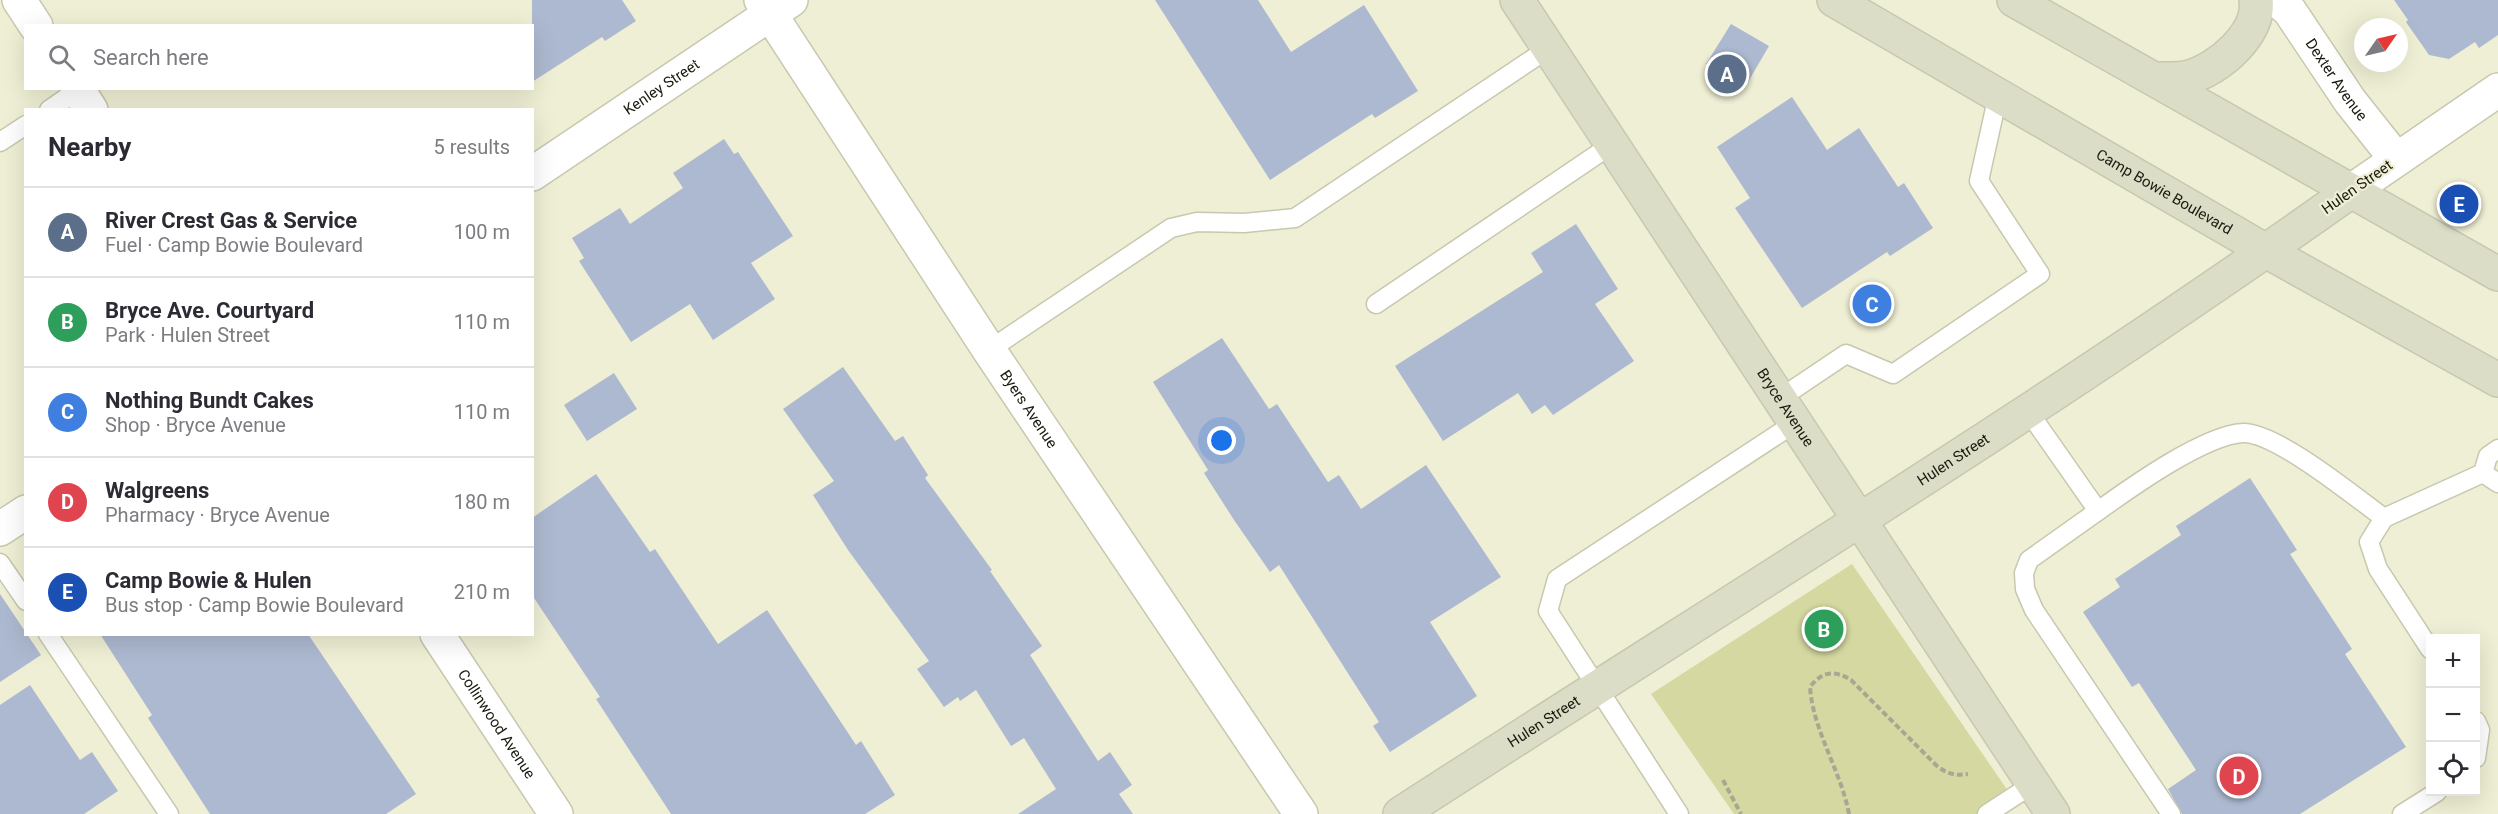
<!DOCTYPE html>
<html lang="en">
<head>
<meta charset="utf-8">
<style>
	body { margin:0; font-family:Roboto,sans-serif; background:#f2f2f3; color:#2b2b33 }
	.controls { position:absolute; right:18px; bottom:18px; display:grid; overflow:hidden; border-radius:0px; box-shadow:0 6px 24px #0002 }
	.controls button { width:54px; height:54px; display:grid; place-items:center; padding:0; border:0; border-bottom:2px solid #e1e1e2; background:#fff; color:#2b2b33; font:30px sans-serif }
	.compass { position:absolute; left:2354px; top:18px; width:54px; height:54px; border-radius:50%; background:#fff; box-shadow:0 6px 24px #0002; rotate:56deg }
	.you { position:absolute; left:1222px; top:441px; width:21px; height:21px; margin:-15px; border:4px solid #fff; border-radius:50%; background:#1a73e8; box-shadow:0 0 0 9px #1a73e833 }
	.badge { display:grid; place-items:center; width:39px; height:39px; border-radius:50%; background:#1a4fbc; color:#fff; font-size:20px; font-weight:700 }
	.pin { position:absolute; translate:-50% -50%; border:3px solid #fff; box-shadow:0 2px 6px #0006 }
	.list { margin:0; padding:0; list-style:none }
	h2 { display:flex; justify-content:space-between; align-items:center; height:78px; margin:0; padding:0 24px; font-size:26px }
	h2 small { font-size:20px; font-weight:400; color:#7c7c81 }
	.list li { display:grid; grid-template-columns:39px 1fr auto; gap:18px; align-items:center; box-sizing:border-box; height:90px; padding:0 24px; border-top:2px solid #e1e1e2 }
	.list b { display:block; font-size:22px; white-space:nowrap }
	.list p { margin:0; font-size:20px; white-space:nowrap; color:#7c7c81 }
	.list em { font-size:20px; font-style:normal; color:#7c7c81 }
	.icon { flex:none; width:33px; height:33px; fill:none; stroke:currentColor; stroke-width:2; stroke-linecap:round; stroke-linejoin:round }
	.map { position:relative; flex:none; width:2498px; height:814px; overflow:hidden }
	.search { position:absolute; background:#fff; box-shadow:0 6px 24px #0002; left:24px; top:24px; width:510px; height:66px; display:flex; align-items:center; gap:15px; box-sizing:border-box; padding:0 21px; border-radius:0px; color:#7c7c81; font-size:22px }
	.panel { position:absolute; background:#fff; box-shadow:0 6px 24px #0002; left:24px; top:108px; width:510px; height:528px; border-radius:0px }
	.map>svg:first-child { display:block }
	.green { fill:#d5d8a0 }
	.building { fill:#adb9d0 }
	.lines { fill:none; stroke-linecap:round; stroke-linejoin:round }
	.lane-casing { stroke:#c7c8ae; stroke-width:21 }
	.street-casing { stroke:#c7c8ae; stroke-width:36 }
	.secondary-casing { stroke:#c7c8ae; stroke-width:36 }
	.path { stroke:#a7a893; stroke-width:4; stroke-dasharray:6 3; stroke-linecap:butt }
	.lane { stroke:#fff; stroke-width:18 }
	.street { stroke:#fff; stroke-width:33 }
	.secondary { stroke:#dcddc7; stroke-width:33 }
	.labels { text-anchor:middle; stroke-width:4.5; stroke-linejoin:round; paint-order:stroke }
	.street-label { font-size:15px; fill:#1a1a10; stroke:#eeefd4 }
</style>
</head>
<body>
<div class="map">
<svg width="2498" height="814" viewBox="0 0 2498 814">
	<rect width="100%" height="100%" fill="#eeefd4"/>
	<polygon class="green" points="1852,564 2017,804 2003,814 1734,814 1651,694"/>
	<g class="building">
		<polygon points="532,0 622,0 636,21 605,41 602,37 532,82"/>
		<polygon points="1155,0 1258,0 1291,52 1364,5 1418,91 1375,118 1372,114 1270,180"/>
		<polygon points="2394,0 2498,0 2498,35 2479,48 2475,42 2449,59 2429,55 2406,22 2408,20"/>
		<polygon points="1731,24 1769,46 1745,87 1706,64"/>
		<polygon points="1792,97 1827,150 1859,128 1898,187 1904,183 1933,228 1890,256 1887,252 1802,308 1735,208 1750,198 1717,147"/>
		<polygon points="724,139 734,154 738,152 793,236 751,263 775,299 713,340 690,304 631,342 579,261 584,258 572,238 620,208 630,224 683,188 673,173"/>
		<polygon points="1576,224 1618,289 1595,304 1634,361 1553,415 1545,405 1532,414 1518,393 1443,441 1395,366 1543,272 1531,253"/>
		<polygon points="1222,338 1269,409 1277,404 1328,482 1339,475 1361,509 1426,465 1501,577 1430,622 1477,696 1390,752 1373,726 1379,722 1279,565 1270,572 1234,520 1204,473 1208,470 1153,382"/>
		<polygon points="843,367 895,441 903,436 928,475 925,478 992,570 990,571 1042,646 1030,655 1098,761 1110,752 1132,785 1119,794 1133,814 1018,814 1056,789 1024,738 1011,746 976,690 960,701 958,697 944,707 917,669 929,661 848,550 813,495 834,481 783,409"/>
		<polygon points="614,373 637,409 587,441 564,405"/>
		<polygon points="596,474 650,552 655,549 718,644 767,610 856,745 861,741 895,795 865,814 671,814 596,699 600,697 532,595 532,518"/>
		<polygon points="2250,478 2297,550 2290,554 2352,649 2345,654 2406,747 2300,814 2182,814 2168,789 2196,770 2139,683 2132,687 2083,612 2120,587 2115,579 2181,535 2176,526"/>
		<polygon points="0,594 41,655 0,682"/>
		<polygon points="100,634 308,634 416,794 386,814 210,814 148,718 152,715"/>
		<polygon points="30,685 80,760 92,752 118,791 84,814 0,814 0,705"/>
	</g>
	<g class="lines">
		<g class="lane-casing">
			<g id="lane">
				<polyline points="49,110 78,90"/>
				<polyline points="0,142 26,125"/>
				<polyline points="1376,304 1611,145"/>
				<polyline points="989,350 1171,228 1197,222 1244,223 1295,218 1549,48"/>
				<polyline points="1779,399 1846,354 1893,374 2040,274 1979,181 1998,95"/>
				<path d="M2028,411L2098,511C2130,488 2204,435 2243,433C2276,432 2355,497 2384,518"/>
				<polyline points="2498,449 2488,456 2483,473 2498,483"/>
				<polyline points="2098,511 2029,560 2024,573 2025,589 2034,610 2171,814"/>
				<polyline points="0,563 26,601"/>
				<polyline points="48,634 169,814"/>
				<polyline points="2430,649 2378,569 2369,542 2384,518 2483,473"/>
				<polyline points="2476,721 2480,730 2476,758"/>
				<polyline points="1679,814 1548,611 1557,579 1795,423"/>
				<polyline points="1987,814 2033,784"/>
				<polyline points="2402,814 2437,792"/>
			</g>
		</g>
		<g class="street-casing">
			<g id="street">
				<polyline points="19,0 36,26"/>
				<path id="s1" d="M761,0L989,350L1301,814"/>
				<path id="s2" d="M2277,0L2289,10L2350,101L2396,159"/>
				<polyline points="77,88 91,110"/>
				<path id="s3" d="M532,174L791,0"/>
				<polyline points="2351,191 2498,90"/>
				<polyline points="0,529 26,512"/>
				<path id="s4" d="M437,634L556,814"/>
			</g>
		</g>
		<g class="secondary-casing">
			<g id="secondary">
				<path id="s5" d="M1517,0L2053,814"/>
				<path id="s6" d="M1834,0L2266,251L2498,380"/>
				<polyline points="2014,0 2498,274"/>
				<path d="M2155,79C2166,79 2178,80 2189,77C2218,70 2261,33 2256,0"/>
				<path id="s7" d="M1400,814C1718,608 2042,411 2351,191"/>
			</g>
		</g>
		<g class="path">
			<polyline points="1723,780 1741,814"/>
			<path d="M1849,814C1841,771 1813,731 1810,687C1822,671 1835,670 1851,680L1937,766C1948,774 1954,776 1968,774"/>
		</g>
		<use href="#lane" class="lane"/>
		<use href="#street" class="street"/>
		<use href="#secondary" class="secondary"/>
	</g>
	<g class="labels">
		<g class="street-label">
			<text dy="5" stroke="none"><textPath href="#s2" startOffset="100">Dexter Avenue</textPath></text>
			<text dy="5" stroke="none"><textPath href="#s3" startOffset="156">Kenley Street</textPath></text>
			<text transform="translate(2357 187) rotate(-35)" y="5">Hulen Street</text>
			<text dy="5" stroke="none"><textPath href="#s6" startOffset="382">Camp Bowie Boulevard</textPath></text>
			<text dy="5" stroke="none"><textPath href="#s5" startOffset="488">Bryce Avenue</textPath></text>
			<text dy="5" stroke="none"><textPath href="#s1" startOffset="489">Byers Avenue</textPath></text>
			<text dy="5" stroke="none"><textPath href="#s7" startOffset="657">Hulen Street</textPath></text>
			<text dy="5" stroke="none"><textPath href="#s7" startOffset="171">Hulen Street</textPath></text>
			<text dy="5" stroke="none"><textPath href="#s4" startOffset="108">Collinwood Avenue</textPath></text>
		</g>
	</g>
</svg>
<div class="controls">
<button>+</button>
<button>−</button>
<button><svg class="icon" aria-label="locate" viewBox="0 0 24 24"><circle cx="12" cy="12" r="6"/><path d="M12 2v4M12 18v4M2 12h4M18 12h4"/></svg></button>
</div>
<svg class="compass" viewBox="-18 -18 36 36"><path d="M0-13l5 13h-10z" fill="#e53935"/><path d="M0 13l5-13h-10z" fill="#7c7c81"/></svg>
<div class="you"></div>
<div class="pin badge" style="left:1727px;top:74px;background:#5c6f8a">A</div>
<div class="pin badge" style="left:1824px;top:629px;background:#2e9e5b">B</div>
<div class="pin badge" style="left:1872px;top:304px;background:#3f7fe0">C</div>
<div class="pin badge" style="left:2239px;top:776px;background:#e0444e">D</div>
<div class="pin badge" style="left:2459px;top:204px;background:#1a4fb4">E</div>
<div class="search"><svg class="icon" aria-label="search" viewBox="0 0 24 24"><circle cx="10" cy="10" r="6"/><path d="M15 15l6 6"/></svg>Search here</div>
<section class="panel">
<h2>Nearby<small>5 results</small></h2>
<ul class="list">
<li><span class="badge" style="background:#5c6f8a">A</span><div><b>River Crest Gas &amp; Service</b><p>Fuel · Camp Bowie Boulevard</p></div><em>100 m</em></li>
<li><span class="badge" style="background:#2e9e5b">B</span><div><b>Bryce Ave. Courtyard</b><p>Park · Hulen Street</p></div><em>110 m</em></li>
<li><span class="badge" style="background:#3f7fe0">C</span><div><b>Nothing Bundt Cakes</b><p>Shop · Bryce Avenue</p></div><em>110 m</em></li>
<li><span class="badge" style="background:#e0444e">D</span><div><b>Walgreens</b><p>Pharmacy · Bryce Avenue</p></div><em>180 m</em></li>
<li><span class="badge" style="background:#1a4fb4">E</span><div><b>Camp Bowie &amp; Hulen</b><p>Bus stop · Camp Bowie Boulevard</p></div><em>210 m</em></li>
</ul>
</section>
</div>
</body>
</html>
